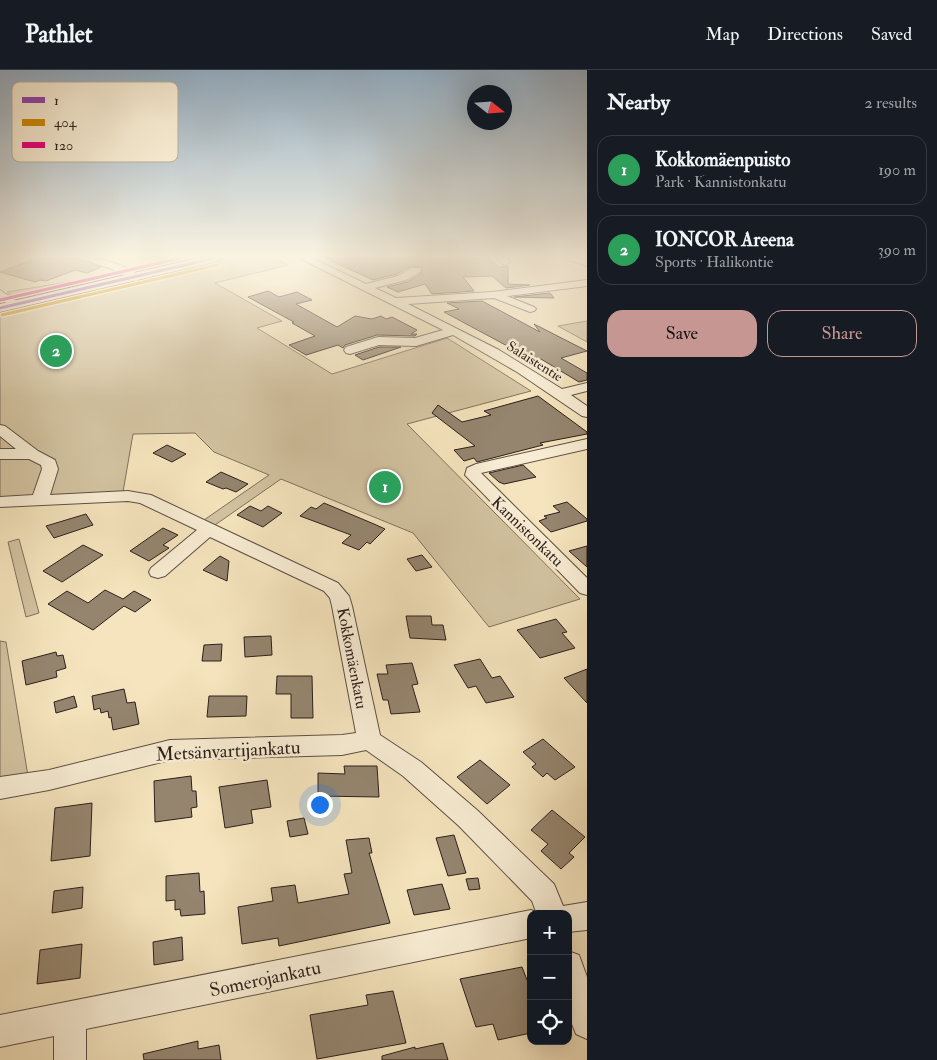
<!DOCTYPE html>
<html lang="en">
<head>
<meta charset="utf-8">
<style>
	body { margin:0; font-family:"IM FELL Double Pica",serif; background:#20242c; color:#f1f3f6 }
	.controls { position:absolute; right:15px; bottom:15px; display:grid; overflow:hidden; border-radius:10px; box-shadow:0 5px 20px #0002 }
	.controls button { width:45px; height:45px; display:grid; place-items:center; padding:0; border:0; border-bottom:1px solid #363941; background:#171b24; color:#f1f3f6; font:25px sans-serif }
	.compass { position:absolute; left:467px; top:15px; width:45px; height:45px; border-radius:50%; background:#171b24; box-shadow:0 5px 20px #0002; rotate:107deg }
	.you { position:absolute; left:319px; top:734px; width:18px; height:18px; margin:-12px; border:4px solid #fff; border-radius:50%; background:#1a73e8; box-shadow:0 0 0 8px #1a73e833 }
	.badge { display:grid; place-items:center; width:32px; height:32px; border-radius:50%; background:#c59692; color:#fff; font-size:16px; font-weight:700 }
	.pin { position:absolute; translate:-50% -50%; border:2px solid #fff; box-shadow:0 1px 5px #0006 }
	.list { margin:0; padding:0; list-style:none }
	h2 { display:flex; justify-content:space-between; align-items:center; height:65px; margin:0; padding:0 20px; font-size:21px }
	h2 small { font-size:16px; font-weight:400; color:#9ea1a6 }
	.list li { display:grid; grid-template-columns:32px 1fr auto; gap:15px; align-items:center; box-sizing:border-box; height:70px; margin:0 10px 10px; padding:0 10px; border:1px solid #363941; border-radius:15px }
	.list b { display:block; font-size:19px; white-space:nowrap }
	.list p { margin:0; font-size:16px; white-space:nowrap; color:#9ea1a6 }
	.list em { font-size:16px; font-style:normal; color:#9ea1a6 }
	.actions { display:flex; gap:10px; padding:15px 20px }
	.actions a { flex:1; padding:11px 0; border:1px solid #c59692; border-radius:15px; text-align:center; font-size:18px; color:#c59692 }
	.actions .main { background:#c59692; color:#111 }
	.icon { flex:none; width:28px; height:28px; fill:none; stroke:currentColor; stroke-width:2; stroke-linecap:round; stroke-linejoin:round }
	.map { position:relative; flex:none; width:587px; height:990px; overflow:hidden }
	header { display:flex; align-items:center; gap:30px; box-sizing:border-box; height:70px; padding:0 25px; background:#171b24; border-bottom:1px solid #363941 }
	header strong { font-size:24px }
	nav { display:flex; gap:28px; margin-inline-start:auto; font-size:18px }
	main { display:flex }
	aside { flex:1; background:#171b24 }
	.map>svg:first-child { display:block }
	.green { fill:#d3c3a1; stroke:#80715e }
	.building { fill:#95856f; stroke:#2c1f1b }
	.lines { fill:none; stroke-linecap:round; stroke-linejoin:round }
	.minor-casing { stroke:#5e5044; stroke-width:2 }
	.major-casing { stroke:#2c1f1b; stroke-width:2 }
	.minor { fill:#f8edd4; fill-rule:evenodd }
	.major { fill:#f5e4bd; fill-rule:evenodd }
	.bus-1-casing { stroke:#f8edd4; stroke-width:5.5 }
	.bus-2-casing { stroke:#f8edd4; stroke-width:5.5 }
	.bus-3-casing { stroke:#f8edd4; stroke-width:5.5 }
	.bus-1 { stroke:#8e44ad; stroke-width:3 }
	.bus-2 { stroke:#ce8b05; stroke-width:3 }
	.bus-3 { stroke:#e5007d; stroke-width:3 }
	.labels { text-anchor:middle; stroke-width:5; stroke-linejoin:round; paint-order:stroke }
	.far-street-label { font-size:14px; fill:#2c1f1b; stroke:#f8edd4 }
	.street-label { font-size:16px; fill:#2c1f1b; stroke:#f8edd4 }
	.near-street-label { font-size:19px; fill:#2c1f1b; stroke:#f8edd4 }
	.key { fill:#f8edd4; stroke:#bbaf9c; stroke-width:1 }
	.key-label { font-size:14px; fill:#2c1f1b }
</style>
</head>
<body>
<header>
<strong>Pathlet</strong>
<nav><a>Map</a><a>Directions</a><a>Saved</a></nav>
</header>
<main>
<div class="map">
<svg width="587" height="990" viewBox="0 0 587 990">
	<rect width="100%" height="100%" fill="#f5e4bd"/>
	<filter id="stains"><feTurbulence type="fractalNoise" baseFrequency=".004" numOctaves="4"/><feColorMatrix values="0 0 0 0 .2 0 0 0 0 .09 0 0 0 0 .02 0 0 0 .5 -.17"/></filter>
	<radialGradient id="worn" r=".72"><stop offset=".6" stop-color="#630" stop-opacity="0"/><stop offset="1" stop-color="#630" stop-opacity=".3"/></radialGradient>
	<g class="green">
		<polygon points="230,188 274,188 288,195 215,213 282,251 257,258 332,304 447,268 531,321 407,354 580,529 489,557 413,463 281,409 215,455 204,450 269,405 214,382 195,363 133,364 123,422 0,427 0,240"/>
		<polygon points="122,203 124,206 16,229 7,222"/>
		<polygon points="587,251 587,272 558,256"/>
		<polygon points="19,469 39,543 26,547 8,472"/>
		<polygon points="0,571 6,572 28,706 0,710"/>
	</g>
	<g class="building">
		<polygon points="37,188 77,188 101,197 87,203 75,200 46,211 40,210 35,212 0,202"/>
		<polygon points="325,188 488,188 499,197 508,196 508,214 530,215 506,218 492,206 463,207 474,221 432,224 425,214 398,222 387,217 407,212 421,204 422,197 411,196 397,204 373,210"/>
		<polygon points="268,221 279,227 297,222 312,230 296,234 337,257 355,246 372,249 381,246 386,249 392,247 417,260 411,264 417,264 415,266 377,265 345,275 343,278 338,275 306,285 289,275 315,266 292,253 294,252 292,251 248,227"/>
		<polygon points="550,223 554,228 514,227"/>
		<polygon points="482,231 540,262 534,254 587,281 561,288 587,303 587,310 579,312 541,289 537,290 514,277 511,278 444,242 459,239 447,233"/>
		<polygon points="379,277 401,277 363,290 355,285"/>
		<polygon points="538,326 587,362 587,364 540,373 543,375 477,392 474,388 464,391 454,380 475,376 432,343 438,335 462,352 491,345 484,341"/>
		<polygon points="167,375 186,384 172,392 153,383"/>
		<polygon points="523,395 536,407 504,414 499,412 489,403"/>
		<polygon points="221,402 248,414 236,422 226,418 223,419 206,412"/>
		<polygon points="567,432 587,449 587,451 551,462 539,451 547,448 544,446 560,442 553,436"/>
		<polygon points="324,433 374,454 385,459 370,474 367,472 359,480 342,473 351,465 300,446 311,437 316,439"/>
		<polygon points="250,436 261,441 268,436 282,443 263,457 237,445"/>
		<polygon points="86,444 93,455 54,468 46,456"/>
		<polygon points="163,458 178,465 163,475 169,478 149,491 130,481"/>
		<polygon points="83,475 103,485 62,512 43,501"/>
		<polygon points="587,476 587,497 569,481"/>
		<polygon points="422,485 432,497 416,501 407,489"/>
		<polygon points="220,486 229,491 227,511 203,500"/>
		<polygon points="105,520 123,529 134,521 151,530 135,542 124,536 93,560 48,534 67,521 88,533"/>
		<polygon points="406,546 431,546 432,555 443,555 446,570 410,568"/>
		<polygon points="556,549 567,562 562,563 575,578 540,588 517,560"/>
		<polygon points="271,566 272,585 245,587 244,567"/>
		<polygon points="222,574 221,591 202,591 204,575"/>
		<polygon points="56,582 57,586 63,585 66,598 56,601 57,607 26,615 22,591"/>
		<polygon points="480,589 492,608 500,606 514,627 486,633 476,616 468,618 454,595"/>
		<polygon points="412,593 418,614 412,615 420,642 391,644 388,630 383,630 377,604 388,604 386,595"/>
		<polygon points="587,599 587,633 564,608"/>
		<polygon points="277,606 312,606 313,648 291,648 291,624 276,624"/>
		<polygon points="124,619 127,633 135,632 139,654 113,660 111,647 109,648 108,641 101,643 100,638 94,640 92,626"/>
		<polygon points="74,626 77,637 56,643 54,632"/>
		<polygon points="209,626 247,626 246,646 207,647"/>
		<polygon points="543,669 575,697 555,710 547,703 543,707 532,697 536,694 523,682"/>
		<polygon points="480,690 510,715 487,734 457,707"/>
		<polygon points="344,696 377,696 379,727 318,726 318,703 345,704"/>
		<polygon points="191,706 192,721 196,721 197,737 191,738 192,747 155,752 154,711"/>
		<polygon points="267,710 271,737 251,740 253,753 225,758 219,717"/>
		<polygon points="92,733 90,786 51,791 55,738"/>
		<polygon points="552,740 585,767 569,783 574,787 561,799 541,781 548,774 531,760"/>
		<polygon points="304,748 308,764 290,767 287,751"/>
		<polygon points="454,765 466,803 448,806 436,768"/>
		<polygon points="369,768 372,783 369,783 390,853 279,876 278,868 242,874 238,837 273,831 271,818 295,815 298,833 349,824 344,804 352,803 346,770"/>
		<polygon points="199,803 200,822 204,821 205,844 181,846 180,839 175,840 175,830 166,831 166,806"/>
		<polygon points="478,808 480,819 469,820 466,809"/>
		<polygon points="442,814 450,839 414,845 407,820"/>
		<polygon points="83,817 82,838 52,843 54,821"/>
		<polygon points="182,867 183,890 154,895 153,872"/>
		<polygon points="82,874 80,908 37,914 40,880"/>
		<polygon points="522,897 531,920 531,963 498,970 493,954 476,957 460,909"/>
		<polygon points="393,921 406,973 317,989 310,945 368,935 366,925"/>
		<polygon points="198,971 198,979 219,975 221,990 144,990 143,984"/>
		<polygon points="443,973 448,990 382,990 382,986 415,977 415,979"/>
	</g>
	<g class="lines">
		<g class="minor-casing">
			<g id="minor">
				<path d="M79,188C100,188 126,193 141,208L136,211L112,199Z"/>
				<polygon points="299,188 312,188 366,214 398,206 412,198 420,198 421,200 420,202 406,210 375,218 396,228 492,222 587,210 587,216 507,226 534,237 536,239 534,241 530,242 494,228 408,234 499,280 562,319 587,313 587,321 571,325 587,336 587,347 582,346 517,302 453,265 416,276 379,275 350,284 346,283 344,280 346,277 378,267 415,268 443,260"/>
				<polygon points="495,188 506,188 510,192 505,195"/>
				<polygon points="569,188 587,189 587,196 570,190"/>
				<polygon points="0,220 19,233 21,235 19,237 11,237 0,228"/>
				<polygon points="0,355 5,356 38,381 55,390 58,399 50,425 128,421 151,425 338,513 349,526 352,536 380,665 421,692 477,740 554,814 563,836 587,832 587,860 568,862 568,844 531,844 531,868 86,959 86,990 54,990 54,966 0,977 0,945 531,840 536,842 532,831 459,756 403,706 366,680 342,685 170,690 49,720 0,729 0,707 49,700 170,670 342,665 356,663 332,536 330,528 324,521 210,467 165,506 158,508 151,506 149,502 151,498 197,460 140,433 128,431 0,437 0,427 33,425 42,399 41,395 29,389 0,389 0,379 16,379 0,366"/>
				<polygon points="587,369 587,379 481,403 587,508 587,525 580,523 465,405 467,398 476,394"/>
				<polygon points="568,881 579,885 587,907 587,969 576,964 568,944"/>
			</g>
		</g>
		<g class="major-casing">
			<polygon id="major" points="198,188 221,188 215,192 0,242 0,234"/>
		</g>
		<use href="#minor" class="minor"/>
		<use href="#major" class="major"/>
		<g class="bus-1-casing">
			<polyline id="bus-1" points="0,238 215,188"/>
		</g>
		<g class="bus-2-casing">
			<polyline id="bus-2" points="2,245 217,195"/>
		</g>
		<g class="bus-3-casing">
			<polyline id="bus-3" points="0,230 181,188"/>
		</g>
		<use href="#bus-1" class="bus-1"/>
		<use href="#bus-2" class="bus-2"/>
		<use href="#bus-3" class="bus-3"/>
	</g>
	<linearGradient id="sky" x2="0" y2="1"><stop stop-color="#92acc1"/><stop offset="0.57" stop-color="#faf3e1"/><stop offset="1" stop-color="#faf3e1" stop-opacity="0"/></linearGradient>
	<rect width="587" height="327" fill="url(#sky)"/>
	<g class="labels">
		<g class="far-street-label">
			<text transform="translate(535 291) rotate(32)" y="5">Salaistentie</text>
		</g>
		<g class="street-label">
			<text transform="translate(528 461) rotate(44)" y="6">Kannistonkatu</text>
			<text transform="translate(353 588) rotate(79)" y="6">Kokkomäenkatu</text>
		</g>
		<g class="near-street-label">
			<text transform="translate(228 680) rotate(-3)" y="7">Metsänvartijankatu</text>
			<text transform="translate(265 908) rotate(-12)" y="7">Somerojankatu</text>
		</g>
	</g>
	<rect x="12" y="12" width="166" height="80" rx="8" class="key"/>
	<rect x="22" y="27" width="23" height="6" fill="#8e44ad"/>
	<rect x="22" y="49" width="23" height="7" fill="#ce8b05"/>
	<rect x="22" y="72" width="23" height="6" fill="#e5007d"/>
	<g class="key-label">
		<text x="54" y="35">1</text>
		<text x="54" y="57">404</text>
		<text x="54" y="80">120</text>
	</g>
	<rect width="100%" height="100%" filter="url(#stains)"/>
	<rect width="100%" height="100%" fill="url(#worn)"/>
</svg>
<div class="controls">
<button>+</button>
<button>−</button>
<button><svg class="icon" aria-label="locate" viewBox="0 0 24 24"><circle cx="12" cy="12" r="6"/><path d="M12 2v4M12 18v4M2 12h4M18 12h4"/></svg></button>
</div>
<svg class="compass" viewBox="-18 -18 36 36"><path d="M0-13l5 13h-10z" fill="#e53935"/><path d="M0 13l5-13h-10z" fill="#9ea1a6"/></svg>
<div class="you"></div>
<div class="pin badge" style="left:385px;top:417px;background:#2e9e5b">1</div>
<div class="pin badge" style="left:56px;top:281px;background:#2e9e5b">2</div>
</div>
<aside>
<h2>Nearby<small>2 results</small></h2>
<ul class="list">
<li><span class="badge" style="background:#2e9e5b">1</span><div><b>Kokkomäenpuisto</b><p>Park · Kannistonkatu</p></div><em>190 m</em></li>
<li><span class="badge" style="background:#2e9e5b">2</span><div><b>IONCOR Areena</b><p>Sports · Halikontie</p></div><em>390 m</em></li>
</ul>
<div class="actions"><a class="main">Save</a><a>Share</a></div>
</aside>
</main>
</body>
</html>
